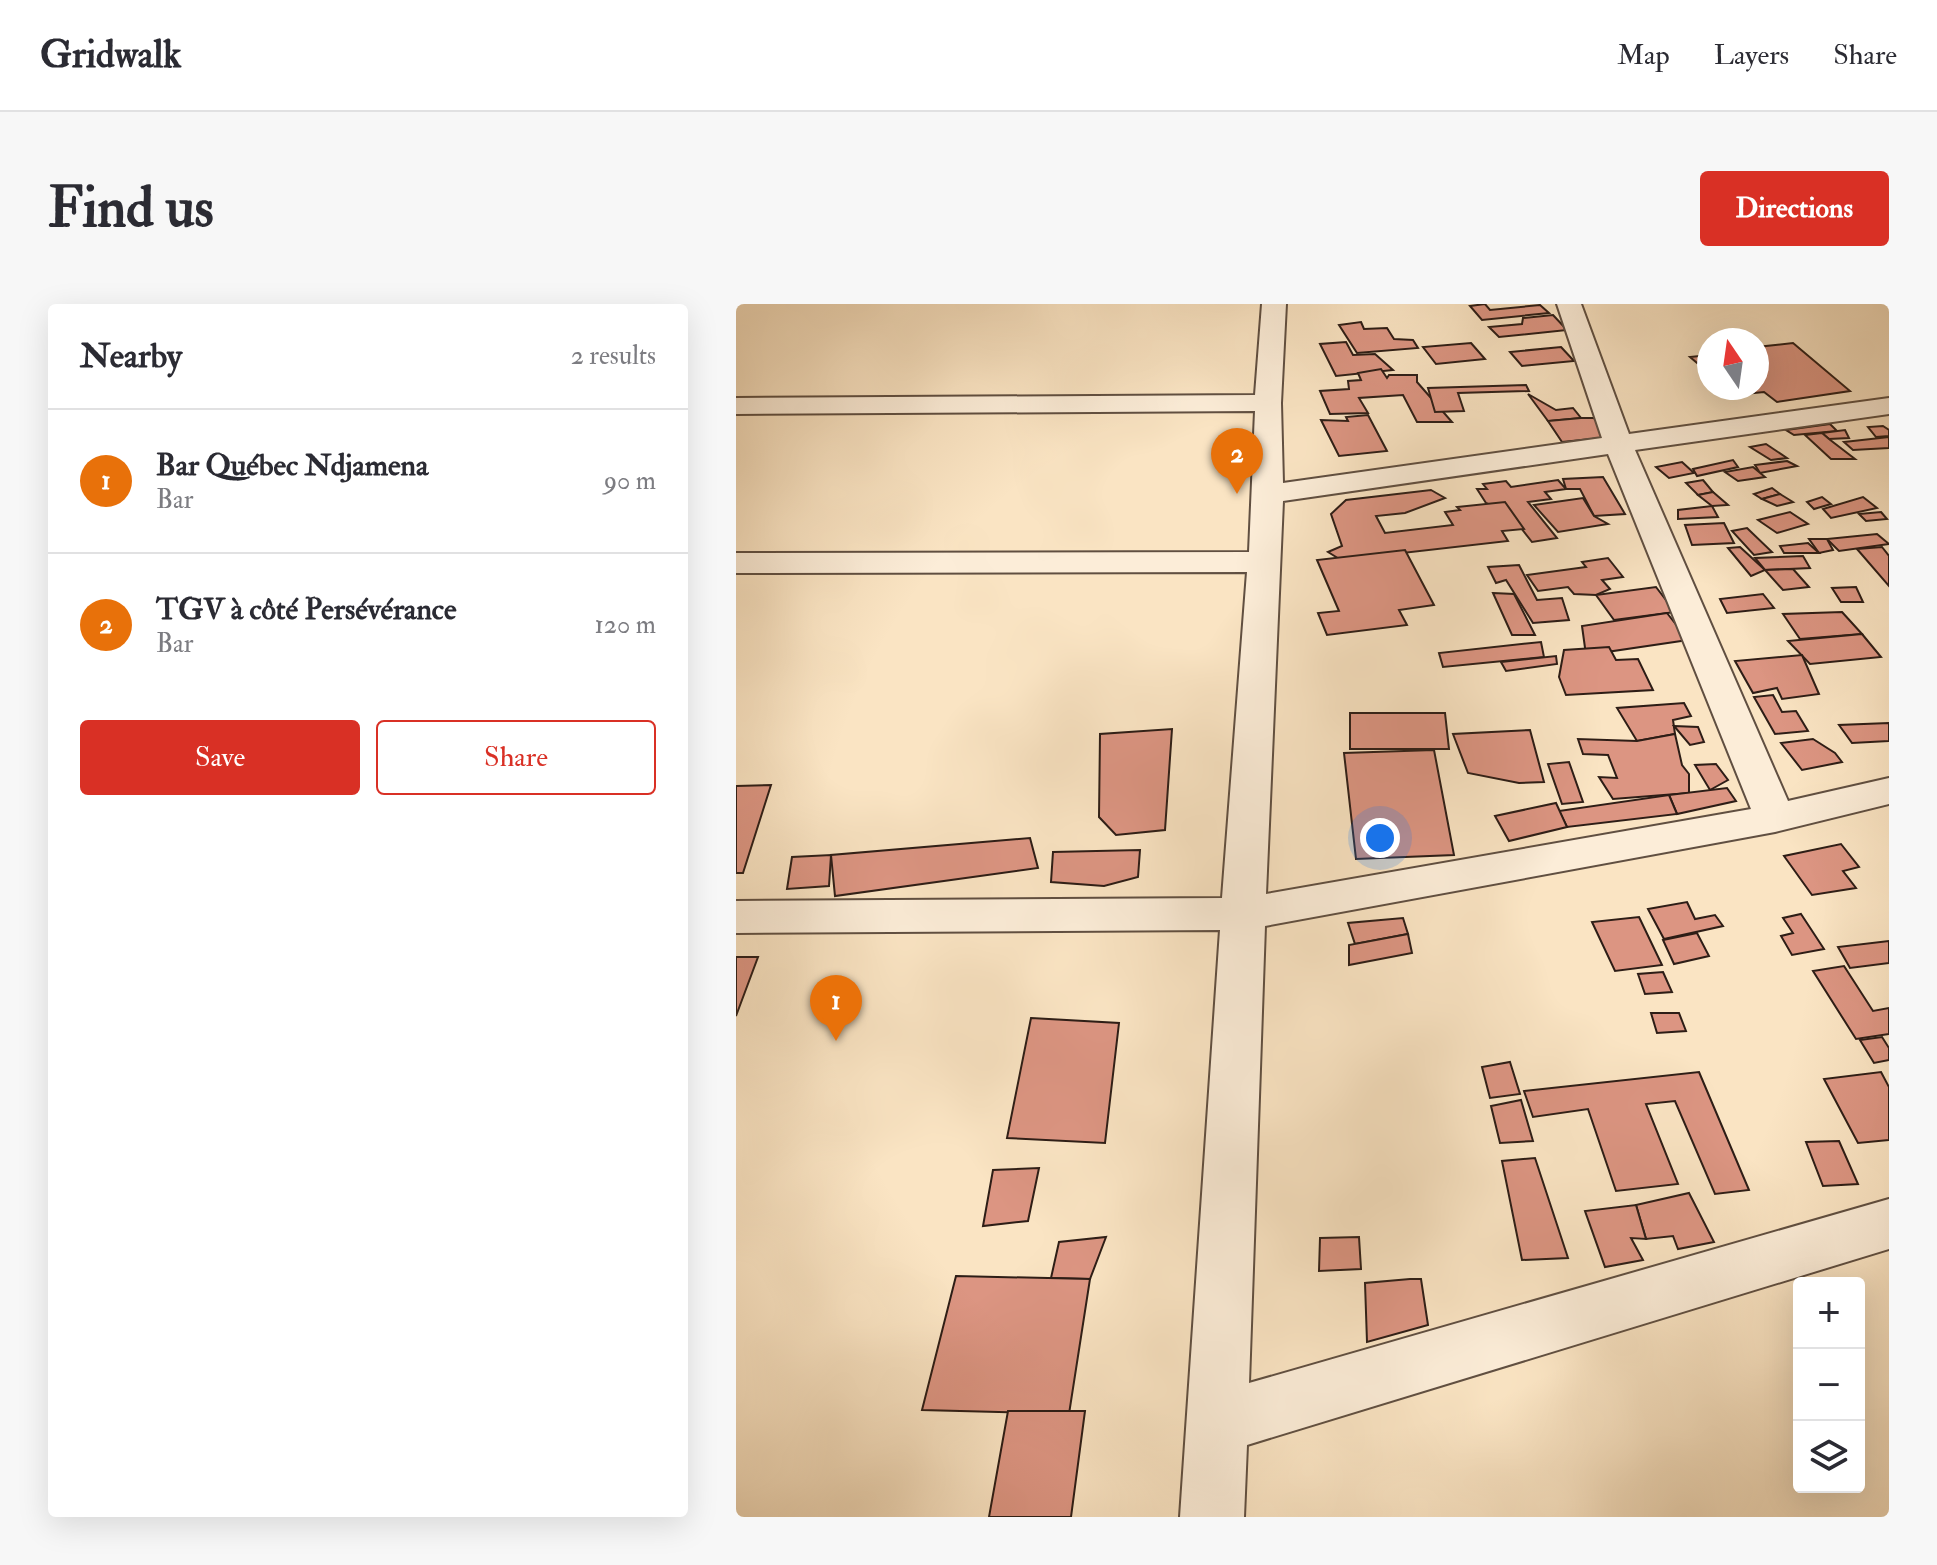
<!DOCTYPE html>
<html lang="en">
<head>
<meta charset="utf-8">
<style>
	body { margin:0; font-family:"IM FELL Double Pica",serif; background:#f7f7f7; color:#2b2b33 }
	.controls { position:absolute; right:24px; bottom:24px; display:grid; overflow:hidden; border-radius:8px; box-shadow:0 8px 32px #0002 }
	.controls button { width:72px; height:72px; display:grid; place-items:center; padding:0; border:0; border-bottom:2px solid #e1e1e2; background:#fff; color:#2b2b33; font:40px sans-serif }
	.compass { position:absolute; left:961px; top:24px; width:72px; height:72px; border-radius:50%; background:#fff; box-shadow:0 8px 32px #0002; rotate:347deg }
	.you { position:absolute; left:644px; top:534px; width:28px; height:28px; margin:-20px; border:6px solid #fff; border-radius:50%; background:#1a73e8; box-shadow:0 0 0 12px #1a73e833 }
	.badge { display:grid; place-items:center; width:52px; height:52px; border-radius:50%; background:#d93025; color:#fff; font-size:26px; font-weight:700 }
	.pin { position:absolute; translate:-50% -66px; filter:drop-shadow(0 2px 4px #0008) }
	.pin::after { content:''; position:absolute; top:42px; width:28px; height:24px; background:inherit; clip-path:polygon(0 0,100% 0,50% 100%) }
	.list { margin:0; padding:0; list-style:none }
	h2 { display:flex; justify-content:space-between; align-items:center; height:104px; margin:0; padding:0 32px; font-size:34px }
	h2 small { font-size:26px; font-weight:400; color:#7c7c81 }
	.list li { display:grid; grid-template-columns:52px 1fr auto; gap:24px; align-items:center; box-sizing:border-box; height:144px; padding:0 32px; border-top:2px solid #e1e1e2 }
	.list b { display:block; font-size:30px; white-space:nowrap }
	.list p { margin:0; font-size:26px; white-space:nowrap; color:#7c7c81 }
	.list em { font-size:26px; font-style:normal; color:#7c7c81 }
	.actions { display:flex; gap:16px; padding:24px 32px }
	.actions a { flex:1; padding:18px 0; border:2px solid #d93025; border-radius:8px; text-align:center; font-size:28px; color:#d93025 }
	.actions .main { background:#d93025; color:#fff }
	.icon { flex:none; width:44px; height:44px; fill:none; stroke:currentColor; stroke-width:2; stroke-linecap:round; stroke-linejoin:round }
	.map { position:relative; flex:none; width:1153px; height:1213px; overflow:hidden; border-radius:8px }
	header { display:flex; align-items:center; gap:48px; box-sizing:border-box; height:112px; padding:0 40px; background:#fff; border-bottom:2px solid #e1e1e2 }
	header strong { font-size:38px }
	nav { display:flex; gap:44px; margin-inline-start:auto; font-size:28px }
	.intro { display:flex; align-items:center; justify-content:space-between; box-sizing:border-box; height:192px; padding:0 48px }
	h1 { margin:0; font-size:56px }
	.button { padding:20px 36px; border-radius:8px; background:#d93025; color:#fff; font-size:28px; font-weight:700 }
	main { display:flex; gap:48px; padding:0 48px }
	aside { flex:1; background:#fff; border-radius:8px; box-shadow:0 8px 32px #0002 }
	.map>svg:first-child { display:block }
	.building { fill:#dc9582; stroke:#2d1d16; stroke-width:2 }
	.lines { fill:none; stroke-linecap:round; stroke-linejoin:round }
	.minor-casing { stroke:#604f41; stroke-width:4 }
	.minor { fill:#fcedd8; fill-rule:evenodd }
</style>
</head>
<body>
<header>
<strong>Gridwalk</strong>
<nav><a>Map</a><a>Layers</a><a>Share</a></nav>
</header>
<div class="intro"><h1>Find us</h1><a class="button">Directions</a></div>
<main>
<aside>
<h2>Nearby<small>2 results</small></h2>
<ul class="list">
<li><span class="badge" style="background:#e8710a">1</span><div><b>Bar Québec Ndjamena</b><p>Bar</p></div><em>90 m</em></li>
<li><span class="badge" style="background:#e8710a">2</span><div><b>TGV à côté Persévérance</b><p>Bar</p></div><em>120 m</em></li>
</ul>
<div class="actions"><a class="main">Save</a><a>Share</a></div>
</aside>
<div class="map">
<svg width="1153" height="1213" viewBox="0 0 1153 1213">
	<rect width="100%" height="100%" fill="#fae4c3"/>
	<filter id="stains"><feTurbulence type="fractalNoise" baseFrequency=".0025" numOctaves="4"/><feColorMatrix values="0 0 0 0 .2 0 0 0 0 .09 0 0 0 0 .02 0 0 0 .5 -.17"/></filter>
	<radialGradient id="worn" r=".72"><stop offset=".6" stop-color="#630" stop-opacity="0"/><stop offset="1" stop-color="#630" stop-opacity=".3"/></radialGradient>
	<g class="building">
		<polygon points="749,0 754,6 804,1 813,9 746,16 734,2"/>
		<polygon points="817,11 831,26 763,33 753,23 786,20 787,14"/>
		<polygon points="625,18 628,25 651,24 658,35 677,36 682,44 621,49 603,21"/>
		<polygon points="610,38 617,51 639,50 657,66 600,72 584,40"/>
		<polygon points="735,39 749,55 700,60 687,43"/>
		<polygon points="1057,39 1114,87 1041,98 1028,88 999,91 991,84 1021,84 1021,43"/>
		<polygon points="825,43 838,57 786,62 774,48"/>
		<polygon points="973,51 973,69 954,53"/>
		<polygon points="645,65 651,74 653,71 681,71 681,78 716,118 681,118 667,91 623,94 632,109 594,110 584,87 613,85 612,77 625,76 622,69"/>
		<polygon points="790,81 793,87 722,89 728,107 699,108 692,84"/>
		<polygon points="792,90 820,106 837,104 845,114 812,117"/>
		<polygon points="632,111 651,147 603,152 585,116 612,117 610,113"/>
		<polygon points="845,114 858,114 875,133 826,138 812,117"/>
		<polygon points="1094,120 1101,127 1058,131 1050,126"/>
		<polygon points="1147,122 1153,126 1153,132 1140,133 1132,123"/>
		<polygon points="1109,126 1113,134 1093,135 1086,129"/>
		<polygon points="1086,129 1093,135 1119,155 1095,155 1069,131"/>
		<polygon points="1153,133 1153,144 1117,146 1108,138"/>
		<polygon points="1030,140 1051,154 1035,156 1014,143"/>
		<polygon points="997,156 1002,163 961,172 957,165"/>
		<polygon points="1051,157 1061,162 1024,169 1019,161"/>
		<polygon points="946,158 958,169 933,174 920,163"/>
		<polygon points="1017,163 1029,173 1002,177 989,168"/>
		<polygon points="867,173 889,210 858,212 844,185 830,185 827,175"/>
		<polygon points="822,176 830,185 809,188 815,195 792,198 821,234 796,238 774,210 750,199 741,185 751,185 747,180 770,177 775,183"/>
		<polygon points="967,176 977,188 962,191 950,179"/>
		<polygon points="1036,184 1044,190 1026,195 1018,190"/>
		<polygon points="695,186 709,194 669,209 640,212 649,229 717,221 709,208 724,206 721,203 769,198 788,225 766,227 772,237 605,256 592,248 606,242 595,210 610,196"/>
		<polygon points="977,188 992,201 976,202 962,191"/>
		<polygon points="1044,190 1057,198 1041,202 1026,195"/>
		<polygon points="1086,193 1095,200 1078,205 1071,198"/>
		<polygon points="1127,193 1141,204 1095,214 1087,205"/>
		<polygon points="847,194 858,212 872,220 822,228 798,201"/>
		<polygon points="976,202 982,213 942,215 942,206"/>
		<polygon points="1054,208 1072,220 1041,229 1022,216"/>
		<polygon points="1145,208 1151,215 1130,217 1123,210"/>
		<polygon points="988,219 998,239 956,241 949,221"/>
		<polygon points="1011,224 1036,248 1018,251 996,227"/>
		<polygon points="1141,230 1153,240 1103,247 1091,235"/>
		<polygon points="1073,235 1091,235 1097,246 1083,249"/>
		<polygon points="1072,239 1083,249 1048,249 1044,242"/>
		<polygon points="1004,243 1029,266 1015,272 992,244"/>
		<polygon points="1146,243 1153,252 1153,282 1121,245"/>
		<polygon points="669,246 698,301 663,306 671,321 591,331 582,309 603,307 581,256"/>
		<polygon points="1067,252 1074,264 1029,266 1019,254"/>
		<polygon points="872,254 887,273 866,276 874,285 860,291 838,290 832,283 802,287 791,271 850,263 846,258"/>
		<polygon points="783,261 801,296 826,294 833,316 797,319 770,276 760,279 752,263"/>
		<polygon points="1057,265 1073,283 1047,286 1029,266"/>
		<polygon points="920,283 939,308 878,316 860,291"/>
		<polygon points="1120,283 1127,298 1105,298 1096,284"/>
		<polygon points="757,289 778,290 799,331 776,331"/>
		<polygon points="1027,290 1038,304 991,309 984,295"/>
		<polygon points="1106,308 1126,330 1064,335 1047,310"/>
		<polygon points="931,309 952,336 850,351 846,322"/>
		<polygon points="1126,330 1145,353 1074,360 1052,337"/>
		<polygon points="805,338 808,353 707,363 703,349"/>
		<polygon points="873,343 880,356 902,355 917,386 830,391 823,373 828,346"/>
		<polygon points="1066,351 1083,390 1046,395 1041,384 1017,389 999,357"/>
		<polygon points="820,352 821,360 770,367 765,358"/>
		<polygon points="1037,391 1046,408 1060,407 1072,427 1039,430 1018,393"/>
		<polygon points="948,399 955,412 937,416 939,430 901,437 881,404"/>
		<polygon points="614,409 709,409 713,445 614,445"/>
		<polygon points="1153,419 1153,437 1116,439 1103,421"/>
		<polygon points="938,422 962,423 968,438 954,441"/>
		<polygon points="436,425 429,526 380,531 363,513 364,430"/>
		<polygon points="794,426 808,478 783,479 732,469 717,430"/>
		<polygon points="939,430 946,461 953,470 953,489 877,495 863,473 881,474 872,451 847,450 842,435 901,437"/>
		<polygon points="1077,435 1099,449 1106,458 1066,466 1045,439"/>
		<polygon points="698,446 718,551 620,555 608,449"/>
		<polygon points="833,458 847,498 826,500 812,460"/>
		<polygon points="980,460 992,476 974,486 959,461"/>
		<polygon points="35,481 7,569 0,569 0,482"/>
		<polygon points="991,484 1000,497 941,510 933,491"/>
		<polygon points="933,491 941,510 831,523 823,507"/>
		<polygon points="820,499 831,523 773,537 759,512"/>
		<polygon points="294,534 302,564 99,592 95,551"/>
		<polygon points="1105,540 1123,563 1107,567 1120,584 1076,591 1048,552"/>
		<polygon points="404,546 402,573 368,582 315,578 317,548"/>
		<polygon points="95,551 93,582 51,585 56,553"/>
		<polygon points="951,598 959,615 979,611 987,622 928,635 912,605"/>
		<polygon points="1065,610 1088,645 1056,651 1045,632 1057,629 1047,614"/>
		<polygon points="903,613 926,661 879,667 856,618"/>
		<polygon points="667,614 672,630 619,640 612,619"/>
		<polygon points="961,629 973,652 938,660 927,636"/>
		<polygon points="672,630 676,649 613,661 613,641"/>
		<polygon points="1153,637 1153,659 1114,664 1102,643"/>
		<polygon points="0,653 22,653 0,712"/>
		<polygon points="1108,662 1137,707 1153,704 1153,730 1120,735 1077,667"/>
		<polygon points="927,668 936,688 909,690 902,670"/>
		<polygon points="915,709 943,709 950,727 921,729"/>
		<polygon points="295,714 383,719 369,839 271,834"/>
		<polygon points="1146,733 1153,744 1153,756 1138,759 1124,736"/>
		<polygon points="774,758 784,790 754,794 746,763"/>
		<polygon points="963,768 1013,886 979,890 939,797 910,800 942,880 880,887 852,805 797,813 788,787"/>
		<polygon points="1145,768 1153,783 1153,836 1122,839 1088,775"/>
		<polygon points="785,796 797,837 764,839 755,802"/>
		<polygon points="1103,837 1122,880 1087,882 1070,838"/>
		<polygon points="799,854 832,954 786,956 766,857"/>
		<polygon points="303,864 292,917 247,922 257,866"/>
		<polygon points="953,889 978,938 942,945 937,932 910,935 900,901"/>
		<polygon points="900,901 910,935 895,934 907,956 869,963 849,907"/>
		<polygon points="370,933 354,975 315,974 323,938"/>
		<polygon points="623,933 625,965 583,967 584,934"/>
		<polygon points="220,972 354,975 333,1110 186,1106"/>
		<polygon points="674,975 685,975 692,1021 631,1038 629,979"/>
		<polygon points="272,1107 349,1107 335,1213 253,1213"/>
	</g>
	<g class="lines">
		<g class="minor-casing">
			<path id="minor" d="M526,0H550L545,99L547,179L866,134L821,0H845L893,130L1153,94V110L899,146L1052,497L1153,474V500L1039,528L529,622L513,1079L1153,895V945L511,1141L508,1213H444L484,626L0,629V597L486,594L511,268L0,269V249L513,248L519,107L0,110V94L519,91ZM872,150L1015,505L530,590L547,197Z"/>
		</g>
		<use href="#minor" class="minor"/>
	</g>
	<rect width="100%" height="100%" filter="url(#stains)"/>
	<rect width="100%" height="100%" fill="url(#worn)"/>
</svg>
<div class="controls">
<button>+</button>
<button>−</button>
<button><svg class="icon" aria-label="layers" viewBox="0 0 24 24"><path d="M12 4l9 5-9 5-9-5zM3 14l9 5 9-5"/></svg></button>
</div>
<svg class="compass" viewBox="-18 -18 36 36"><path d="M0-13l5 13h-10z" fill="#e53935"/><path d="M0 13l5-13h-10z" fill="#7c7c81"/></svg>
<div class="you"></div>
<div class="pin badge" style="left:100px;top:737px;background:#e8710a">1</div>
<div class="pin badge" style="left:501px;top:190px;background:#e8710a">2</div>
</div>
</main>
</body>
</html>
